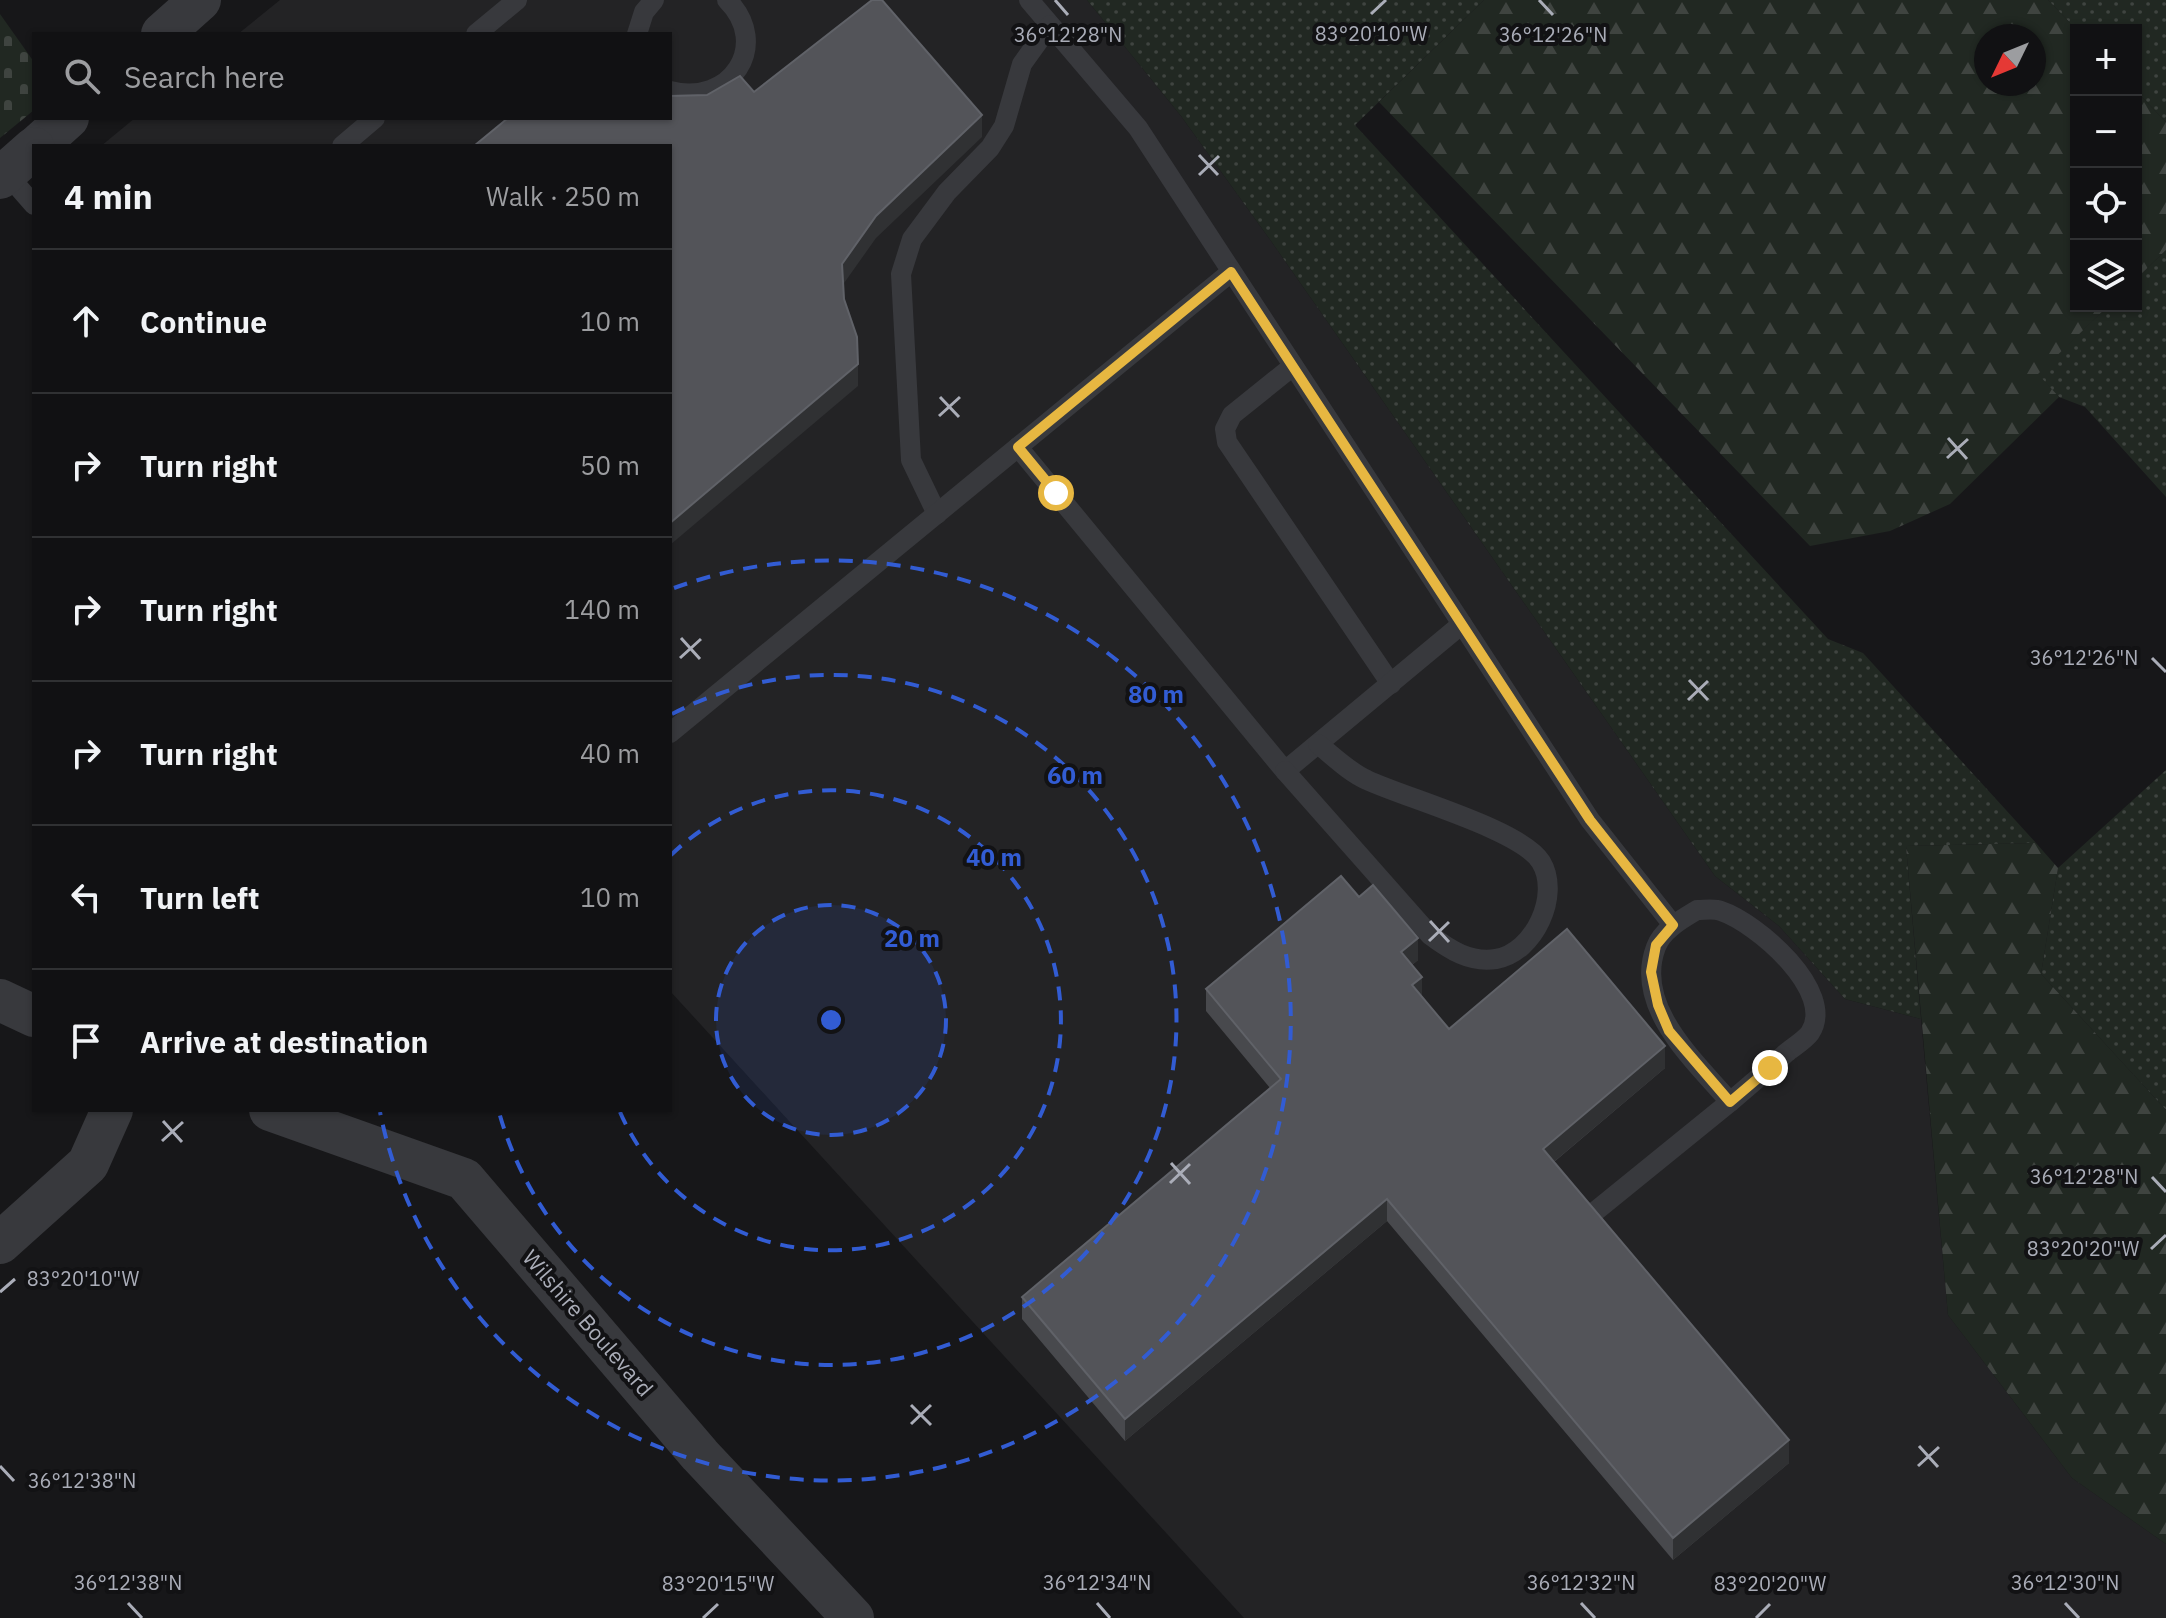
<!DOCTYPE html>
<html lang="en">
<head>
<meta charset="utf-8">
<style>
	body { margin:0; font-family:"IBM Plex Sans",sans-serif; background:#1e1f21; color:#f1f3f6 }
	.controls { position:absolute; right:24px; top:24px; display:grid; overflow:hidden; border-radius:0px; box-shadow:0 2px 6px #0004 }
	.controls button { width:72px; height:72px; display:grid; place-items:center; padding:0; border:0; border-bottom:2px solid #303133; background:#111113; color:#f1f3f6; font:40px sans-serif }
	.compass { position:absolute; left:1974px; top:24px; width:72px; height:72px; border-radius:50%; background:#111113; box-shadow:0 2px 6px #0004; rotate:227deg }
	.stop { position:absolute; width:24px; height:24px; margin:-18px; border:6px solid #e7b741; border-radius:50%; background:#fff }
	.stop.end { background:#e7b741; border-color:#fff; box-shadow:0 2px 8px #0008 }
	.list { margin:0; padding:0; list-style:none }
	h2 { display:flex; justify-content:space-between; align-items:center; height:104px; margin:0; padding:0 32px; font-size:34px }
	h2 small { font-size:26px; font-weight:400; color:#9c9da0 }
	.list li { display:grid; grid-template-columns:52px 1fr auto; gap:24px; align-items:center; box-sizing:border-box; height:144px; padding:0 32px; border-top:2px solid #303133 }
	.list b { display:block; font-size:30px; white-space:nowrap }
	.list em { font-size:26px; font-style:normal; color:#9c9da0 }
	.icon { flex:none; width:44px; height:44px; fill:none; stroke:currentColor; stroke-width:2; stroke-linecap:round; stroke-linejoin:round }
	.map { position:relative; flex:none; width:2166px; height:1618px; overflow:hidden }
	.search { position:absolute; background:#111113; box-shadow:0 2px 6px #0004; left:32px; top:32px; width:640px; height:88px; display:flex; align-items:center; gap:20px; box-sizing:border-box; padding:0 28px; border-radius:0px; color:#9c9da0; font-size:30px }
	.panel { position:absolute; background:#111113; box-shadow:0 2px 6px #0004; left:32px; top:144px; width:640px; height:968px; border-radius:0px }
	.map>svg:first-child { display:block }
	.built { fill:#232325 }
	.green { fill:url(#green-dots) }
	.forest { fill:url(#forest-firs); fill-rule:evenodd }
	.cemetery { fill:url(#cemetery-stones) }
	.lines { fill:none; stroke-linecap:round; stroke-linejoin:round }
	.lane { stroke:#38393d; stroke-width:20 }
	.street { stroke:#38393d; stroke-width:42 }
	.wall { fill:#48494d }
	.shaded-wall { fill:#303133 }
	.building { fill:#535459; stroke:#606268; stroke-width:2 }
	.route { stroke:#e7b741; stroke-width:10 }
	.ticks { fill:none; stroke:#aaadb8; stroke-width:3 }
	.ring { fill:none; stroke:#325cd3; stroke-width:4; stroke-dasharray:14 10 }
	.labels { text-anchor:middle; stroke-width:8; stroke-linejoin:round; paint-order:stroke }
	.street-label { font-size:22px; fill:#aaadb8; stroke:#121214 }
	.ticks-label { font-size:20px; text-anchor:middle; fill:#aaadb8; stroke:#121214; stroke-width:8; stroke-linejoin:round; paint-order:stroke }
	.centre { fill:#325cd3; stroke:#121214; stroke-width:4 }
	.ring-label { font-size:24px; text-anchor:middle; font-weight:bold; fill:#325cd3; stroke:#121214; stroke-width:8; stroke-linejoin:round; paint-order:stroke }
</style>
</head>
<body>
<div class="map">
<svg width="2166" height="1618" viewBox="0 0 2166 1618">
	<defs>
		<pattern id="green-dots" width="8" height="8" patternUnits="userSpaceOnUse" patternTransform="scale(2)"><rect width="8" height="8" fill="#212822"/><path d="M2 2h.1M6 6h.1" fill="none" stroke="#3f4440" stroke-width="1.8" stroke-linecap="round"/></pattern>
		<pattern id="forest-firs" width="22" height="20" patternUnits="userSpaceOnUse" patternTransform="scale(2)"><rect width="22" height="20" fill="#212822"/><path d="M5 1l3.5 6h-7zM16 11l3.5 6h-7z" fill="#3f4440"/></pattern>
		<pattern id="cemetery-stones" width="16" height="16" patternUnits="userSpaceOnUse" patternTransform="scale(2)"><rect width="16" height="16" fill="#212822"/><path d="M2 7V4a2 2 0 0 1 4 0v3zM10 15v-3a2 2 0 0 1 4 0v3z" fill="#3f4440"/></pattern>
	</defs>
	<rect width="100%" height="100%" fill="#171719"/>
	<polygon class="built" points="280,0 1087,0 1181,116 1271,241 1715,876 1779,926 1845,999 1921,1019 1948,1315 2072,1478 2166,1544 2166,1618 1244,1618 670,991 670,146 101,146 135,118 670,118 670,34 238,34"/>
	<g class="green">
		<polygon points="1087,0 1484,0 1355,125 1828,639 1863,653 2036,843 1906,846 1921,1019 1845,999 1779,926 1715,876 1271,241 1181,116"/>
		<polygon points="2048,0 2166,0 2166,122 2136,91 2136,30 2077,30"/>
		<polygon points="2166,250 2166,497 2085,407 2059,397 2037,374 2108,306 2136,306 2136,279"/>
		<polygon points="2166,770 2166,1110 2041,974 2058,868"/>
	</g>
	<g class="forest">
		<path d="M1484,0H2048L2077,30L2076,306H2108L2038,374L2059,397L1950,504L1890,531L1810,546L1379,102ZM2034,36V84H1986V36Z"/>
		<polygon points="2136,91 2166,122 2166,250 2136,279"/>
		<polygon points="2036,843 2058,868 2041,974 2166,1110 2166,1544 2072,1478 1948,1315 1906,846"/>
	</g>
	<polygon class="cemetery" points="0,14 34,62 34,110 0,138"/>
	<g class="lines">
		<g class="lane">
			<polyline points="1029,0 1138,128 1590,820 1673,925"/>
			<polyline points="476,34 517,0"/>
			<polyline points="637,34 644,12 654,0"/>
			<path d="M670,91C730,107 772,45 727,0"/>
			<polyline points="342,146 375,118"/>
			<polyline points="6,173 34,205"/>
			<polyline points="1293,366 1232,415 1225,429 1227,442 1391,684"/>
			<polyline points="1018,447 1285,771 1462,624"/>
			<polyline points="937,514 911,460 901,274 912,239 947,192 990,148 1004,126 1022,64 1050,25"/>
			<polyline points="670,733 1231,272"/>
			<path d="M1285,771L1430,935C1450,950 1470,963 1496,959C1534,953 1561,895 1541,862C1522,830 1405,798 1367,780C1349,772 1333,756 1318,744"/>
			<path d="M1697,910C1705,910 1714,908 1721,911C1757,923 1837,992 1810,1033C1804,1041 1793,1047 1786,1053C1768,1070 1749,1086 1730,1102C1696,1062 1633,1007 1656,947C1662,930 1682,919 1697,910Z"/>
			<polyline points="1592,1214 1730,1102"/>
		</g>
		<g class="street">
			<polyline points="162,34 200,0"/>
			<polyline points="37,146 68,118"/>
			<polyline points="0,178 34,148"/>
			<polyline points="0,1000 34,1016"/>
			<polyline points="270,1110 464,1179 700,1455 853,1618"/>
			<polyline points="0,1243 88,1164 112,1110"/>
		</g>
	</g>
	<polygon class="wall" points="1359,897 1418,960 1412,965 1422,997 1449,1029 1665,1068 1554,1162 1789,1463 1673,1560 1387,1221 1125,1441 1022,1319 1022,1297 1270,1088 1206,1011 1206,989"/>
	<g class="shaded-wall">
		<polygon points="982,115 982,137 876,238 842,286 842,264 876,216"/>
		<polygon points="858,364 858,386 670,545 670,523"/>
		<polygon points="1418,938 1418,960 1401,974 1401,952"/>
		<polygon points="1422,977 1422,999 1412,985"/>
		<polygon points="1665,1046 1665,1068 1543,1171 1543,1149"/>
		<polygon points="1387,1199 1387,1221 1125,1441 1125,1419"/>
		<polygon points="1789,1440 1789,1463 1673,1560 1673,1538"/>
	</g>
	<g class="building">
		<polygon points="872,0 882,0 982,115 876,216 842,264 844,299 857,337 858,364 670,523 670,146 474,146 508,118 670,118 670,96 707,95 740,76 754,92"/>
		<polygon points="1341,876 1359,897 1373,885 1418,938 1401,952 1422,977 1412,985 1449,1029 1567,929 1665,1046 1543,1149 1789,1440 1673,1538 1387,1199 1125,1419 1022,1297 1281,1079 1206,989"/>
	</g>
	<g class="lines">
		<polyline class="route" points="1056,493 1018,447 1231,272 1590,820 1673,925 1656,945 1651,972 1658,1005 1669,1031 1730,1102 1770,1068"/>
	</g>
	<path class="ticks" d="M1055,0L1068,15M1539,0L1553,15M1371,14L1386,0M1199,155L1218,175M1199,175L1219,156M940,397L959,417M939,416L960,397M1948,438L1967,459M1947,458L1968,439M681,638L700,659M680,658L701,639M2152,658L2166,672M1689,680L1708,700M1688,700L1708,681M1430,921L1449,942M1429,941L1449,922M163,1121L182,1142M162,1141L183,1122M1171,1163L1190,1184M2152,1177L2166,1192M1170,1183L1190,1164M2151,1249L2166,1235M0,1292L15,1279M911,1405L931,1425M911,1424L931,1405M1919,1446L1938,1467M0,1466L14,1481M1918,1466L1939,1447M128,1603L142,1618M1097,1603L1110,1618M1581,1603L1595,1618M2065,1603L2079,1618M703,1618L718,1604M1756,1618L1770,1604"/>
	<circle cx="831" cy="1020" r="115" fill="#325cd3" fill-opacity=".12"/>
	<g class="ring">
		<circle cx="831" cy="1020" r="115"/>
		<path d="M671 855A230 230 0 1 1 620 1112"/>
		<path d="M672 714A345 345 0 1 1 499 1112"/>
		<path d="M674 588A460 460 0 1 1 380 1112"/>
	</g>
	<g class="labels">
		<g class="street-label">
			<text transform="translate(588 1323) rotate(49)" y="8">Wilshire Boulevard</text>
		</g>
	</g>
	<g class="ticks-label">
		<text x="1371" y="41">83°20'10"W</text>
		<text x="1068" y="42">36°12'28"N</text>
		<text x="1553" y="42">36°12'26"N</text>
		<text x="2084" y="665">36°12'26"N</text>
		<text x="2084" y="1184">36°12'28"N</text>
		<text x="2083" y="1256">83°20'20"W</text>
		<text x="83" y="1286">83°20'10"W</text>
		<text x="82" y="1488">36°12'38"N</text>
		<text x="128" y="1590">36°12'38"N</text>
		<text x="1097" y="1590">36°12'34"N</text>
		<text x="1581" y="1590">36°12'32"N</text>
		<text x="2065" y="1590">36°12'30"N</text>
		<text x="718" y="1591">83°20'15"W</text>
		<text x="1770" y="1591">83°20'20"W</text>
	</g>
	<circle cx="831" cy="1020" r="12" class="centre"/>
	<g class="ring-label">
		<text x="1156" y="703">80 m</text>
		<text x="1075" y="784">60 m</text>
		<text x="994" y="866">40 m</text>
		<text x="912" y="947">20 m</text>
	</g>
</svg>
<div class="controls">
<button>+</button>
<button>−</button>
<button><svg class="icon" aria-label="locate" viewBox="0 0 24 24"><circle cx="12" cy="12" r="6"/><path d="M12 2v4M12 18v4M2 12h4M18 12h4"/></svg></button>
<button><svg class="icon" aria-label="layers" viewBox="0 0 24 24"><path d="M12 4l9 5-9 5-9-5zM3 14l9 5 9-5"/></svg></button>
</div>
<svg class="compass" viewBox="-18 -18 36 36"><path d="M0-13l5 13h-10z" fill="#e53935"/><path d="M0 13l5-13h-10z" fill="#9c9da0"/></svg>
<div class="stop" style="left:1056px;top:493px"></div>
<div class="stop end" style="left:1770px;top:1068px"></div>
<div class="search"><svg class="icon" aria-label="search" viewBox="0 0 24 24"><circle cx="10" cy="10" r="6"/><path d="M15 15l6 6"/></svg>Search here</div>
<section class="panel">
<h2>4 min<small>Walk · 250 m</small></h2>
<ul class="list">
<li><svg class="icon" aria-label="ahead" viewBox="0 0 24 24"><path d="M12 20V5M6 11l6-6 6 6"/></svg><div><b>Continue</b></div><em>10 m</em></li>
<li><svg class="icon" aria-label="right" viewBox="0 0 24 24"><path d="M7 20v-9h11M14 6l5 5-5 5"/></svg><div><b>Turn right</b></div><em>50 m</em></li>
<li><svg class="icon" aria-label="right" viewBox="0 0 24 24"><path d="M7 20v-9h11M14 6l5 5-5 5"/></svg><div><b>Turn right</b></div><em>140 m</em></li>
<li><svg class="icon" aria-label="right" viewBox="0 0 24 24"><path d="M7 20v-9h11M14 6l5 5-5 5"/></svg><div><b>Turn right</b></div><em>40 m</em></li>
<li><svg class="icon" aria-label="left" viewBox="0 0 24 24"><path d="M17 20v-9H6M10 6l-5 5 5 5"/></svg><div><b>Turn left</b></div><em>10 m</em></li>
<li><svg class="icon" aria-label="arrive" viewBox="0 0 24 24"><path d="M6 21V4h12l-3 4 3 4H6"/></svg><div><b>Arrive at destination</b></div></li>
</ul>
</section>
</div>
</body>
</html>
